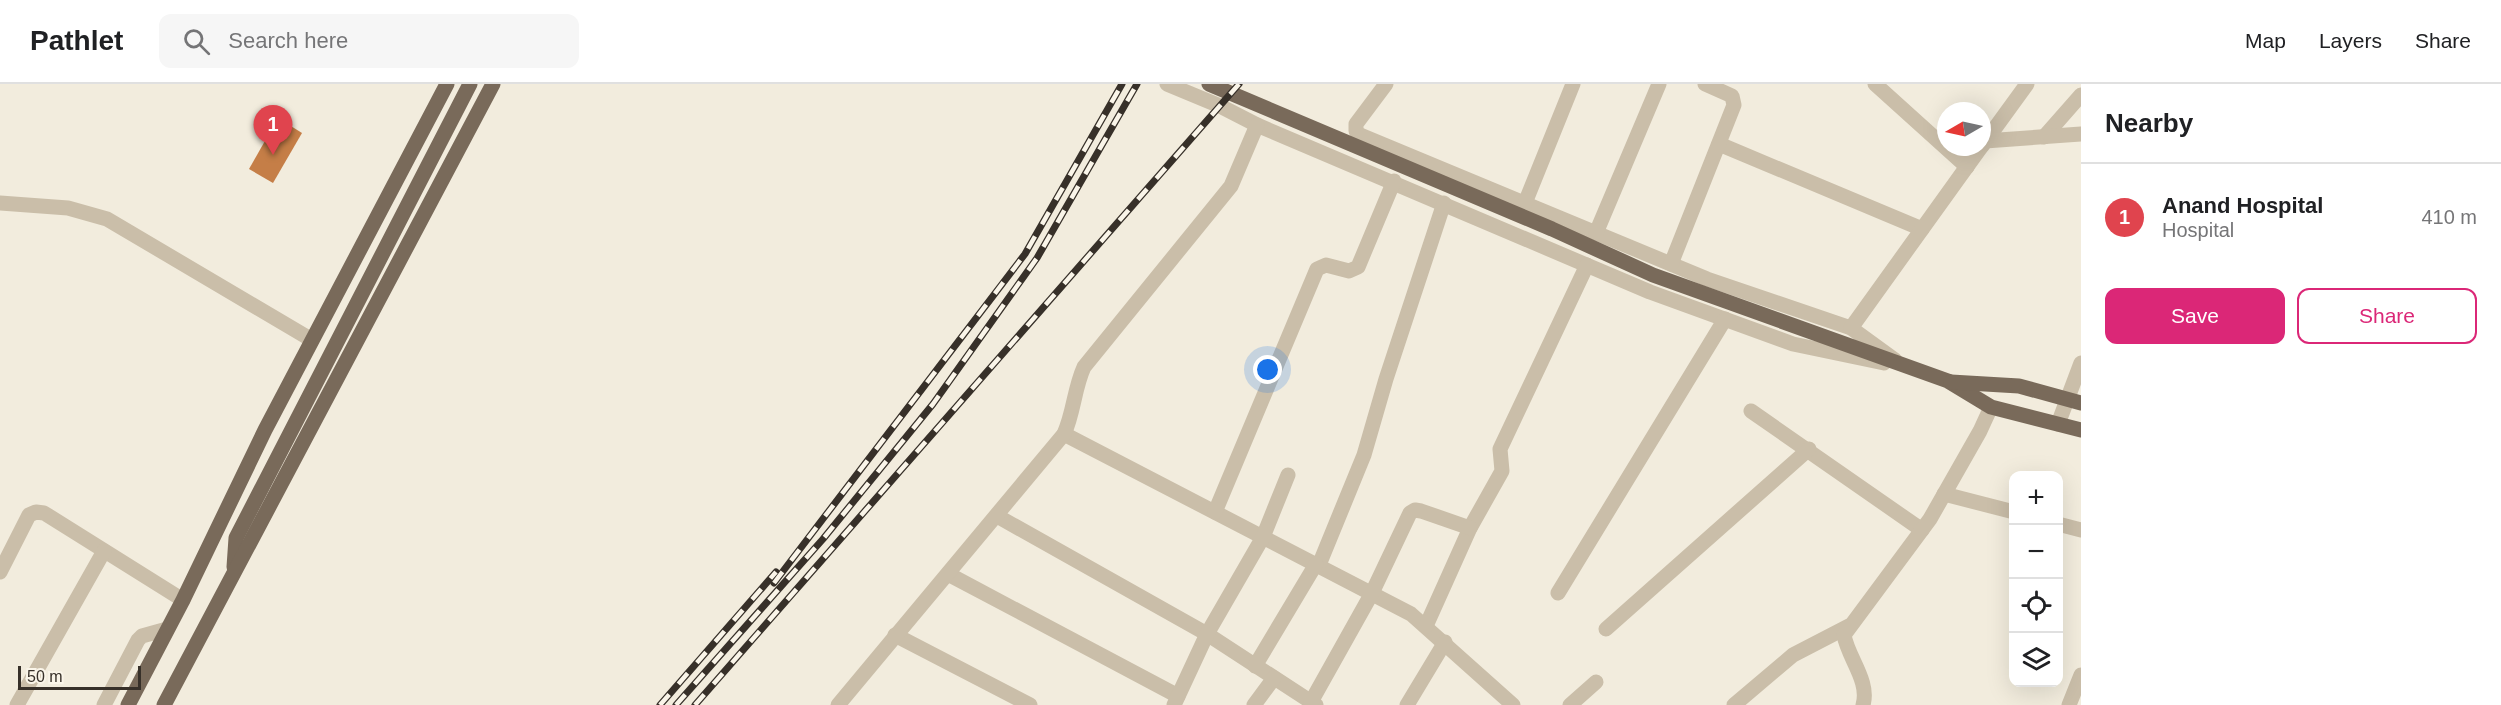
<!DOCTYPE html>
<html lang="en">
<head>
<meta charset="utf-8">
<style>
	body { margin:0; font-family:Helvetica,sans-serif; background:#f6f6f6; color:#202124 }
	.controls { position:absolute; right:18px; bottom:18px; display:grid; overflow:hidden; border-radius:12px; box-shadow:0 6px 24px #0002 }
	.controls button { width:54px; height:54px; display:grid; place-items:center; padding:0; border:0; border-bottom:2px solid #e0e0e0; background:#fff; color:#202124; font:30px sans-serif }
	.compass { position:absolute; left:1937px; top:18px; width:54px; height:54px; border-radius:50%; background:#fff; box-shadow:0 6px 24px #0002; rotate:261deg }
	.scale { position:absolute; left:18px; bottom:15px; width:123px; box-sizing:border-box; padding-left:6px; border:3px solid #373029; border-top:0; font-size:16px; line-height:21px; white-space:nowrap; color:#373029; -webkit-text-stroke:4px #faf5e9; paint-order:stroke }
	.you { position:absolute; left:1268px; top:286px; width:21px; height:21px; margin:-15px; border:4px solid #fff; border-radius:50%; background:#1a73e8; box-shadow:0 0 0 9px #1a73e833 }
	.badge { display:grid; place-items:center; width:39px; height:39px; border-radius:50%; background:#db2777; color:#fff; font-size:20px; font-weight:700 }
	.pin { position:absolute; translate:-50% -50px; filter:drop-shadow(0 2px 3px #0008) }
	.pin::after { content:''; position:absolute; top:32px; width:21px; height:18px; background:inherit; clip-path:polygon(0 0,100% 0,50% 100%) }
	.list { margin:0; padding:0; list-style:none }
	h2 { display:flex; justify-content:space-between; align-items:center; height:78px; margin:0; padding:0 24px; font-size:26px }
	h2 small { font-size:20px; font-weight:400; color:#757577 }
	.list li { display:grid; grid-template-columns:39px 1fr auto; gap:18px; align-items:center; box-sizing:border-box; height:108px; padding:0 24px; border-top:2px solid #e0e0e0 }
	.list b { display:block; font-size:22px; white-space:nowrap }
	.list p { margin:0; font-size:20px; white-space:nowrap; color:#757577 }
	.list em { font-size:20px; font-style:normal; color:#757577 }
	.actions { display:flex; gap:12px; padding:18px 24px }
	.actions a { flex:1; padding:14px 0; border:2px solid #db2777; border-radius:12px; text-align:center; font-size:21px; color:#db2777 }
	.actions .main { background:#db2777; color:#fff }
	.icon { flex:none; width:33px; height:33px; fill:none; stroke:currentColor; stroke-width:2; stroke-linecap:round; stroke-linejoin:round }
	.map { position:relative; flex:none; width:2081px; height:621px; overflow:hidden }
	header { display:flex; align-items:center; gap:36px; box-sizing:border-box; height:84px; padding:0 30px; background:#fff; border-bottom:2px solid #e0e0e0 }
	header strong { font-size:28px }
	nav { display:flex; gap:33px; margin-inline-start:auto; font-size:21px }
	.search { width:420px; height:54px; background:#f6f6f6; display:flex; align-items:center; gap:15px; box-sizing:border-box; padding:0 21px; border-radius:12px; color:#757577; font-size:22px }
	main { display:flex }
	aside { flex:1; background:#fff }
	.map>svg:first-child { display:block }
	.building { fill:#c57e47 }
	.lines { fill:none; stroke-linecap:round; stroke-linejoin:round }
	.minor { stroke:#cabea9; stroke-width:15 }
	.major { stroke:#796a5a; stroke-width:15 }
	.rail-casing { stroke:#373029; stroke-width:7 }
	.rail { stroke:#faf5e9; stroke-width:4.5; stroke-dasharray:14; stroke-linecap:butt }
</style>
</head>
<body>
<header>
<strong>Pathlet</strong>
<div class="search"><svg class="icon" aria-label="search" viewBox="0 0 24 24"><circle cx="10" cy="10" r="6"/><path d="M15 15l6 6"/></svg>Search here</div>
<nav><a>Map</a><a>Layers</a><a>Share</a></nav>
</header>
<main>
<div class="map">
<svg width="2081" height="621" viewBox="0 0 2081 621">
	<rect width="100%" height="100%" fill="#f2ecdd"/>
	<polygon class="building" points="278,34 302,49 273,99 249,85"/>
	<g class="lines">
		<g class="minor">
			<polyline points="1167,0 1220,22 1257,41 1650,208 1793,260 1884,279"/>
			<polyline points="1386,0 1356,40 1356,47 1360,51 1707,195 1851,244 1895,276"/>
			<polyline points="1875,0 1967,83"/>
			<polyline points="2044,53 2081,11"/>
			<polyline points="1985,57 2081,50"/>
			<polyline points="1719,60 1922,145"/>
			<polyline points="1982,62 2027,0"/>
			<polyline points="0,119 68,124 107,135 312,256"/>
			<polyline points="1525,119 1573,0"/>
			<polyline points="1596,149 1659,0"/>
			<polyline points="1671,180 1734,21 1732,12 1705,0"/>
			<polyline points="1851,244 1981,63"/>
			<polyline points="1751,327 1922,446"/>
			<polyline points="2058,340 2081,279"/>
			<polyline points="1064,350 1411,530 1513,621"/>
			<polyline points="1944,410 2014,428"/>
			<polyline points="1215,428 1317,185 1326,181 1349,187 1358,183 1394,97"/>
			<polyline points="997,432 1207,550 1316,621"/>
			<polyline points="2058,440 2081,446"/>
			<polyline points="1319,481 1364,371 1386,295 1444,119"/>
			<polyline points="0,488 29,431 36,428 44,429 183,516"/>
			<polyline points="948,490 1178,612"/>
			<polyline points="1558,509 1725,235"/>
			<polyline points="1426,542 1470,444 1502,387 1500,365 1587,181"/>
			<polyline points="1606,545 1809,365"/>
			<polyline points="895,551 1030,621"/>
			<polyline points="1255,582 1316,480"/>
			<polyline points="1311,618 1372,509 1410,429 1415,426 1421,427 1470,444"/>
			<polyline points="17,621 104,467"/>
			<polyline points="104,621 138,556 142,552 167,545"/>
			<path d="M838,621L1064,350C1074,328 1074,305 1084,283L1231,102L1257,41"/>
			<polyline points="1174,621 1207,550 1263,453 1288,391"/>
			<polyline points="1254,621 1274,594"/>
			<polyline points="1407,621 1445,558"/>
			<polyline points="1570,621 1596,598"/>
			<polyline points="1734,621 1793,571 1849,542"/>
			<path d="M1863,621C1870,597 1848,574 1844,551L1930,435L1980,347L1991,323"/>
			<polyline points="2069,621 2081,591"/>
		</g>
		<g class="major">
			<polyline points="1209,0 1552,145 1653,191 1948,297 1991,323 2081,346"/>
			<polyline points="1951,298 2019,302 2081,319"/>
			<polyline points="234,483 236,454 470,0"/>
			<polyline points="128,621 183,516 265,346 447,0"/>
			<polyline points="164,621 493,0"/>
		</g>
		<g class="rail-casing">
			<g id="rail">
				<polyline points="774,499 1025,170 1122,0"/>
				<polyline points="660,621 776,488"/>
				<polyline points="676,621 823,455 933,320 1037,174 1137,0"/>
				<polyline points="695,621 1239,0"/>
			</g>
		</g>
		<use href="#rail" class="rail"/>
	</g>
</svg>
<div class="controls">
<button>+</button>
<button>−</button>
<button><svg class="icon" aria-label="locate" viewBox="0 0 24 24"><circle cx="12" cy="12" r="6"/><path d="M12 2v4M12 18v4M2 12h4M18 12h4"/></svg></button>
<button><svg class="icon" aria-label="layers" viewBox="0 0 24 24"><path d="M12 4l9 5-9 5-9-5zM3 14l9 5 9-5"/></svg></button>
</div>
<svg class="compass" viewBox="-18 -18 36 36"><path d="M0-13l5 13h-10z" fill="#e53935"/><path d="M0 13l5-13h-10z" fill="#757577"/></svg>
<div class="scale">50 m</div>
<div class="you"></div>
<div class="pin badge" style="left:273px;top:71px;background:#e0444e">1</div>
</div>
<aside>
<h2>Nearby<small></small></h2>
<ul class="list">
<li><span class="badge" style="background:#e0444e">1</span><div><b>Anand Hospital</b><p>Hospital</p></div><em>410 m</em></li>
</ul>
<div class="actions"><a class="main">Save</a><a>Share</a></div>
</aside>
</main>
</body>
</html>
